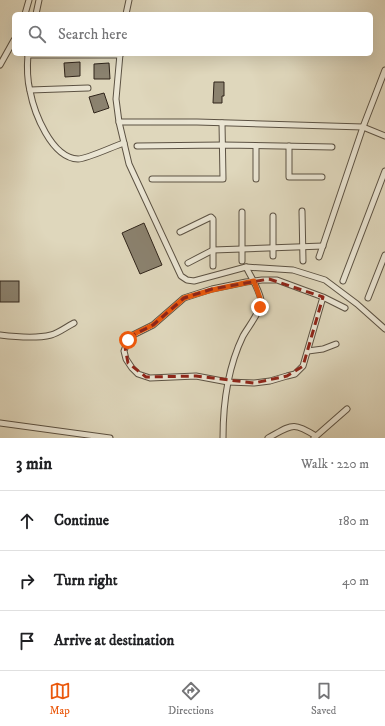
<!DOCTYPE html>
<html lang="en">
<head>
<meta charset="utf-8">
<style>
	body { margin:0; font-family:"IM FELL DW Pica",serif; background:#f6f6f6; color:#202124 }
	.stop { position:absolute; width:12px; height:12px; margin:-9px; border:3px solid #ea580c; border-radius:50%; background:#fff }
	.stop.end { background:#ea580c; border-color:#fff; box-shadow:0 1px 4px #0008 }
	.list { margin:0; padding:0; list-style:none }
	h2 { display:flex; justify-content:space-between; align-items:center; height:52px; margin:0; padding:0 16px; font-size:17px }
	h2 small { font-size:13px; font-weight:400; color:#757577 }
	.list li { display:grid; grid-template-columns:26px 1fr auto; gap:12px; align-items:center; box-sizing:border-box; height:60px; padding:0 16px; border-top:1px solid #e0e0e0 }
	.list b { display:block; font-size:15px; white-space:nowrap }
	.list em { font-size:13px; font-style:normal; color:#757577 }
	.icon { flex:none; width:22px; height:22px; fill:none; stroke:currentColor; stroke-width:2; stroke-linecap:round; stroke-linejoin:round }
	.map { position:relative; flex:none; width:385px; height:438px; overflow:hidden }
	.search { position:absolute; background:#fff; box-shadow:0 4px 16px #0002; left:12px; right:12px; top:12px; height:44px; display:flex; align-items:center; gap:10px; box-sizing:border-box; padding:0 14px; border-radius:6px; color:#757577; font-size:15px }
	.sheet { height:232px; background:#fff }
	nav { display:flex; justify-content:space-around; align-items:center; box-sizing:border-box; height:56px; border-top:1px solid #e0e0e0; background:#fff; font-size:11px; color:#757577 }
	nav a { display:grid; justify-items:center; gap:2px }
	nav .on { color:#ea580c }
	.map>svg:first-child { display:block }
	.building { fill:#8b826f; stroke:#30251b }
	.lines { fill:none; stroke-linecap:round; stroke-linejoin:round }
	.minor-casing { stroke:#5c5243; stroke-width:7 }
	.minor { stroke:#eae5d3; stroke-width:5 }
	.route { stroke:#ea580c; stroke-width:5 }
	.marked { fill:none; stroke:#8f2418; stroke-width:3; stroke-dasharray:8 5; stroke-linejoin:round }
</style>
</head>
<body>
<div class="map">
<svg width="385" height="438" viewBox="0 0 385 438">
	<rect width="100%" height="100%" fill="#dfd7bc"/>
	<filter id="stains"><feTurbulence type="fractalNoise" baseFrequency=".005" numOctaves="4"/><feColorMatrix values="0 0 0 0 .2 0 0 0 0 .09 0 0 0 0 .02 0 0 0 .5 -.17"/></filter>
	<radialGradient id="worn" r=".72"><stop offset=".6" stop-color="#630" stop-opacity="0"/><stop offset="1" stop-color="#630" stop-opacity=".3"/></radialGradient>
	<g class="building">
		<polygon points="80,62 80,76 65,77 64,63"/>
		<polygon points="109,63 110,79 94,79 94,64"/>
		<polygon points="214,82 224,82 224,96 222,96 222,103 213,103"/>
		<polygon points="104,93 109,108 94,113 89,97"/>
		<polygon points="144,223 162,265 140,274 122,233"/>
		<rect x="0" y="281" width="19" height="21"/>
	</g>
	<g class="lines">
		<g class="minor-casing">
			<g id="minor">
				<polyline points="25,14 29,0"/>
				<polyline points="36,14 39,0"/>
				<polyline points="126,14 129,0"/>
				<path d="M28,54C27,66 27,79 30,91C34,112 51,158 78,159C87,159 114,146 124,143"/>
				<polyline points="120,54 116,99 119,122 129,164 181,276 187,280 194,281 246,267 293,270 325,280 357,304 385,329"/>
				<polyline points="28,55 120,55"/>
				<polyline points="0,65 14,40"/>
				<polyline points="30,90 88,88"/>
				<polyline points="119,122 197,122 363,127 385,136"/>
				<polyline points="137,146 222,145 332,147"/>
				<polyline points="256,146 256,179"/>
				<polyline points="289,146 289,177 322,177"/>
				<polyline points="152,179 223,179 222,123"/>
				<polyline points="302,211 303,261"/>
				<polyline points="242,212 242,261"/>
				<polyline points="180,232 211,217 213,219 213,266"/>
				<polyline points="273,256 273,216"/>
				<polyline points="319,257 363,127 385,70"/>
				<polyline points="188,263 213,250 323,246"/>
				<polyline points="343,281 385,171"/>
				<polyline points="323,297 303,366 295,374 287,376 270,381 254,383 228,382 196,376 150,378 138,374 132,368 126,359 124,351 128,340 133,335 153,325 184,298 212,289 246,282 262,280 277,280 323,297 345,308"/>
				<polyline points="368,298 385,255"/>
				<path d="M0,335C16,337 35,339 51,335C59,333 66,327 74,323"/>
				<polyline points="308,351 323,349 336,344"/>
				<polyline points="0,423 110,438"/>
				<path d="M223,438C223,403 228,367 243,336C248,327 262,310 261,300C259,289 251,277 246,267"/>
				<path d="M268,438C292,425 292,421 316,436"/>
				<polyline points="314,438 347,409"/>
			</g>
		</g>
		<use href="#minor" class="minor"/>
	</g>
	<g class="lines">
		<polyline class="route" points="128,340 136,333 153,325 184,298 212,290 254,281 261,301 260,307"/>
	</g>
	<path class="marked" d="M269,279L323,297L303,366L287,376L254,383L196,376L146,377L128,363L125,347L133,335L153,325L184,298L212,289Z"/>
	<rect width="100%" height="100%" filter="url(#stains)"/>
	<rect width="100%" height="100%" fill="url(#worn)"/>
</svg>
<div class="stop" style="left:128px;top:340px"></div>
<div class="stop end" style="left:260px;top:307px"></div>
<div class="search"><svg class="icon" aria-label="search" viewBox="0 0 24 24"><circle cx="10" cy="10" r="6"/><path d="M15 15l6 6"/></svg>Search here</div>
</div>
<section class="sheet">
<h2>3 min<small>Walk · 220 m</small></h2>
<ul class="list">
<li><svg class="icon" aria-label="ahead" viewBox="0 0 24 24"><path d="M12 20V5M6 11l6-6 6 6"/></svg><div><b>Continue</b></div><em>180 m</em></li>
<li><svg class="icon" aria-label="right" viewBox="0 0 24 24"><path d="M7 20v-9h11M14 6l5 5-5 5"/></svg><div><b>Turn right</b></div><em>40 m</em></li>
<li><svg class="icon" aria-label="arrive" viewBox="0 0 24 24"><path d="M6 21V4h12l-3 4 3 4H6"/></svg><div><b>Arrive at destination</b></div></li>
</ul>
</section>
<nav>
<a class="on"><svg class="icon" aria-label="map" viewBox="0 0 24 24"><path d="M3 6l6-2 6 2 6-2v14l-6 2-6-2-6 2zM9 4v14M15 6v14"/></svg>Map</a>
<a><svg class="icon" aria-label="directions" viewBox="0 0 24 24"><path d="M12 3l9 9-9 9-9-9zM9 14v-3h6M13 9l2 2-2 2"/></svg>Directions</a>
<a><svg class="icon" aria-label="saved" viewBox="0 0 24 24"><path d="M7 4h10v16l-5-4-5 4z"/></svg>Saved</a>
</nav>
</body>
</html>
